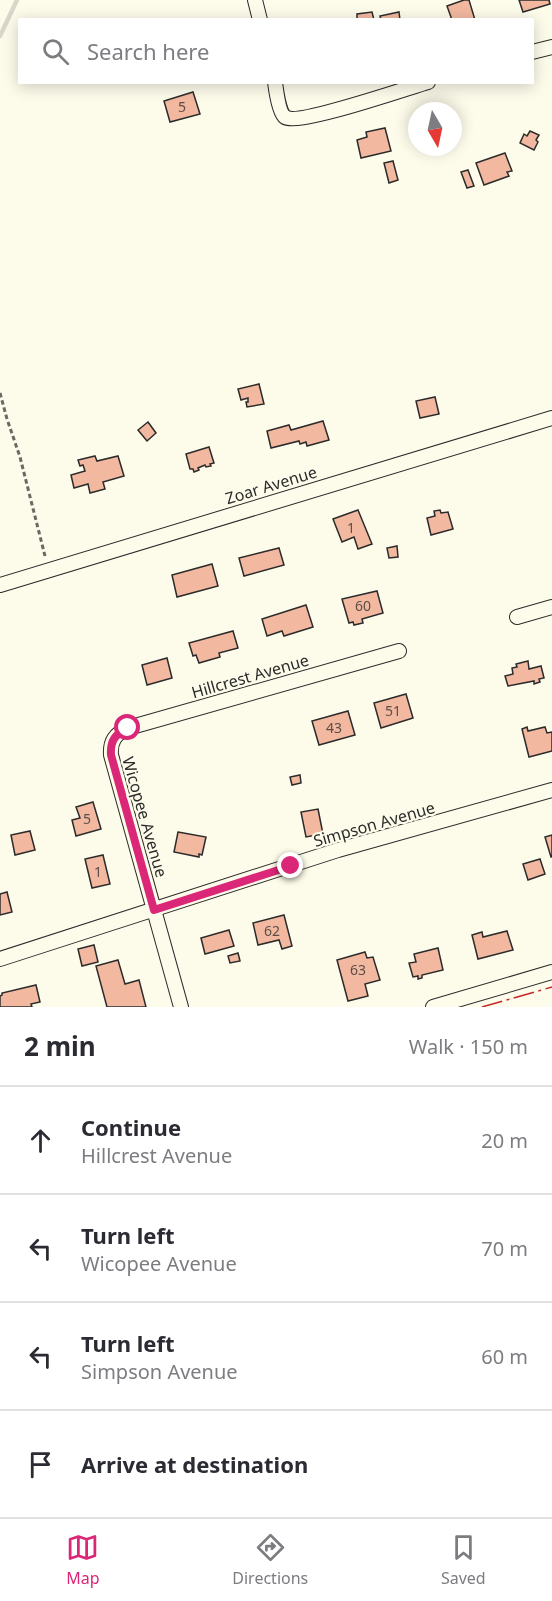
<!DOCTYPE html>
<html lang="en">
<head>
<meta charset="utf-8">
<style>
	body { margin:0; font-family:"Noto Sans",sans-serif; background:#f7f7f7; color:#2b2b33 }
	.compass { position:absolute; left:408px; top:102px; width:54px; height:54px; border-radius:50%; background:#fff; box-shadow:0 3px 15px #0003; rotate:171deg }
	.stop { position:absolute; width:18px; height:18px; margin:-14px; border:4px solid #db2777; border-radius:50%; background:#fff }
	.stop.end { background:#db2777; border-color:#fff; box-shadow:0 2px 6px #0008 }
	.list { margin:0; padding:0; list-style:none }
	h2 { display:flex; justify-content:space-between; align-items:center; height:78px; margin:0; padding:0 24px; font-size:26px }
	h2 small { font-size:20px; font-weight:400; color:#7c7c81 }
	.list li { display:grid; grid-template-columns:39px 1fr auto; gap:18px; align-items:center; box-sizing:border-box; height:108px; padding:0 24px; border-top:2px solid #e1e1e2 }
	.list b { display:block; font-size:22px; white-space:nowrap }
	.list p { margin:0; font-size:20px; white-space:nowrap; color:#7c7c81 }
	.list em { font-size:20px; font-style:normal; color:#7c7c81 }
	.icon { flex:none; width:33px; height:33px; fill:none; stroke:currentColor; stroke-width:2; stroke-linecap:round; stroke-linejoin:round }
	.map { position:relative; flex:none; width:552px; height:1007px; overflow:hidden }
	.search { position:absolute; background:#fff; box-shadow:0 3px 15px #0003; left:18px; right:18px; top:18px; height:66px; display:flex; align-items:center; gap:15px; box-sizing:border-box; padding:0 21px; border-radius:0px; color:#7c7c81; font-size:22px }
	.sheet { height:510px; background:#fff }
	nav { display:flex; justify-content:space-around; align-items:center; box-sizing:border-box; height:84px; border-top:2px solid #e1e1e2; background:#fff; font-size:16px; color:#7c7c81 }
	nav a { display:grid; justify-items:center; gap:3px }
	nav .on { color:#db2777 }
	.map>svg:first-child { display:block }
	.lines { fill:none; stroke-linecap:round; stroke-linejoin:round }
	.stream { stroke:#d8d7c9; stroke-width:4.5 }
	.building { fill:#f2b8a0; stroke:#2b2b2b; stroke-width:1.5 }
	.minor-casing { stroke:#2b2b2b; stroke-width:16 }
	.path { stroke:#6a6964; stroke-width:3; stroke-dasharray:4.5 3; stroke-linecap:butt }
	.minor { stroke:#fdfbea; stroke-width:14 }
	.power { stroke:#c62828; stroke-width:1.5; stroke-dasharray:21 4.5 3 4.5; stroke-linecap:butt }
	.route { stroke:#db2777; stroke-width:8 }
	.labels { text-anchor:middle; stroke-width:4.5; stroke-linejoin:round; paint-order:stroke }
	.number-label { font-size:14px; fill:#5d4e48 }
	.street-label { font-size:16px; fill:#2b2b2b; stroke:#fdfbea }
</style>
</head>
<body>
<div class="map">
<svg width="552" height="1007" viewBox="0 0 552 1007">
	<rect width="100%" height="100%" fill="#fdfbea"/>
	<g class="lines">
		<polyline class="stream" points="0,36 17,0"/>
	</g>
	<g class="building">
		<polygon points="464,0 469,0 475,20 452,20 447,6"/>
		<polygon points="519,0 549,0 550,4 523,12"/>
		<polygon points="372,12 374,20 357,20 357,14"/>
		<polygon points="399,12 400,20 381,20 380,16"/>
		<polygon points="193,92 200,114 170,122 164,101"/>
		<polygon points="385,128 391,151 361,158 357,140 367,137 366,132"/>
		<polygon points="530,131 539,135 536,140 538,142 534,150 520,143 524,134 527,136"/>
		<polygon points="505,153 512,171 507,172 509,176 484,185 476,163"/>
		<polygon points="393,161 398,180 389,183 384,163"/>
		<polygon points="468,170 474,186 467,188 461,172"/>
		<polygon points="259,384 264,404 247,407 246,402 248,402 248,398 241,400 238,389"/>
		<polygon points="435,397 439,414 420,418 416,401"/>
		<polygon points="323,421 329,440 307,446 306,442 300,444 299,441 271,448 267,431 289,425 291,430"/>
		<polygon points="148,422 156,433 147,441 138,430"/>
		<polygon points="209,447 214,463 210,464 211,466 206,467 205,465 198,468 199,470 194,472 193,469 190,469 186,454"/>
		<polygon points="95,456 97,461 118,456 124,476 103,482 105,489 90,493 88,484 74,488 71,475 85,471 83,465 80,466 78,460"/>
		<polygon points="358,510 372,544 358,549 354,537 342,542 333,519"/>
		<polygon points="440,510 441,513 448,512 453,529 431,535 427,518 435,516 434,511"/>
		<polygon points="397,546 398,557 389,558 387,548"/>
		<polygon points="279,548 284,565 244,576 239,558"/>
		<polygon points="212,564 218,586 177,597 172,575"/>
		<polygon points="377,591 383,613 362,619 363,623 354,625 353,622 349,623 342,599"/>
		<polygon points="306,605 313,627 284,636 282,631 267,636 262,619"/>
		<polygon points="233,631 238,648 219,653 220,657 199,663 196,655 193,656 189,643"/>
		<polygon points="167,658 172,678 147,685 142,665"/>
		<polygon points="528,661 529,669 541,666 544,678 539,679 540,682 534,684 534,681 508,686 505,676 513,674 512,668 517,667 516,664"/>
		<polygon points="406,694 413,718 381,728 374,703"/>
		<polygon points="348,711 355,735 319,745 312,721"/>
		<polygon points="527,727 528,731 545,727 547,733 552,732 552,751 529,757 522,729"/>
		<polygon points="300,775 301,783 292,785 290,777"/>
		<polygon points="93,802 101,829 76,836 72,820 80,818 76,807"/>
		<polygon points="318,809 323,834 306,837 301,812"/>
		<polygon points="30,831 35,850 15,855 11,835"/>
		<polygon points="178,832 206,837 202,855 199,854 199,857 174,852"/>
		<polygon points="552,835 552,857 551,857 545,837"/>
		<polygon points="103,855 110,884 92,888 85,859"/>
		<polygon points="540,859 545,874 528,880 523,864"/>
		<polygon points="7,892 12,912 0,915 0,894"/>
		<polygon points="284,915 292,946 282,949 279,940 258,945 253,923"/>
		<polygon points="229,930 234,946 205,954 201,938"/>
		<polygon points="507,931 513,950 478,959 472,935 482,932 483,937"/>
		<polygon points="94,945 98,962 82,966 78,949"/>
		<polygon points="438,948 443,970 422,975 422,978 418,979 418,976 413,977 409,963 416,962 414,954"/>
		<polygon points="365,952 367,958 373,957 380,980 365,984 368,996 348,1001 337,960"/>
		<polygon points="238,953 240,961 230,963 228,956"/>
		<polygon points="118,960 125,984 139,980 146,1007 107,1007 96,966"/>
		<polygon points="36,985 40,1002 31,1004 32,1007 0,1007 0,996 2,995 2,993"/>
	</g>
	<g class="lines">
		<g class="minor-casing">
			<g id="minor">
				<polyline points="255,0 260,20"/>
				<polyline points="532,52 552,47"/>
				<path d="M275,82C276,90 279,113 285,117C298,126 407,88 428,82"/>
				<polyline points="0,585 552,418"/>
				<polyline points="517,617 552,607"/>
				<polyline points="0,959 338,850 552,790"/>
				<path d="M181,1007L111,755C110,741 115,734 128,728L399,651"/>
				<polyline points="433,1007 552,972"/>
			</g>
		</g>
		<polyline class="path" points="0,393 7,419 20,457 45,556"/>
		<use href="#minor" class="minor"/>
		<polyline class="power" points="482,1007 552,987"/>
	</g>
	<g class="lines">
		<path class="route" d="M128,728C115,734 110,741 111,755L154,910L291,866"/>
	</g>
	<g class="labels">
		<g class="number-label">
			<text x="182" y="112">5</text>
			<text x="351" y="533">1</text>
			<text x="363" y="611">60</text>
			<text x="393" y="716">51</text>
			<text x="334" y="733">43</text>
			<text x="87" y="824">5</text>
			<text x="98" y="877">1</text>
			<text x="272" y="936">62</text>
			<text x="358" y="975">63</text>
		</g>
		<g class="street-label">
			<text transform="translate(271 485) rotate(-17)" y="6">Zoar Avenue</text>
			<text transform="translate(250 676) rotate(-16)" y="6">Hillcrest Avenue</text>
			<text transform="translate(145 817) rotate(74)" y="6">Wicopee Avenue</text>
			<text transform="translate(374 824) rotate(-16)" y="6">Simpson Avenue</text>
		</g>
	</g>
</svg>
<svg class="compass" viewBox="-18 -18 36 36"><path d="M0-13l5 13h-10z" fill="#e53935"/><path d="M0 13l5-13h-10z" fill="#7c7c81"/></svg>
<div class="stop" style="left:128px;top:728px"></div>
<div class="stop end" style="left:291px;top:866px"></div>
<div class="search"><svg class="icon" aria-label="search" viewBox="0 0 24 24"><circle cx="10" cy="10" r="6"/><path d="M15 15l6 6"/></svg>Search here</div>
</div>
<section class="sheet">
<h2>2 min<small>Walk · 150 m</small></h2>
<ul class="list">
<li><svg class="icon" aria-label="ahead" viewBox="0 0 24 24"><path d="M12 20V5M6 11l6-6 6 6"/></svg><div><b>Continue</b><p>Hillcrest Avenue</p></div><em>20 m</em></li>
<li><svg class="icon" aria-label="left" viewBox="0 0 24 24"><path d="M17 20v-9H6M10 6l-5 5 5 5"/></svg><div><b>Turn left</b><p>Wicopee Avenue</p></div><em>70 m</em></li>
<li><svg class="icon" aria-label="left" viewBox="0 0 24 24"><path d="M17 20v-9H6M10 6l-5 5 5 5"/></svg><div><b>Turn left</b><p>Simpson Avenue</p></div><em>60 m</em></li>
<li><svg class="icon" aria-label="arrive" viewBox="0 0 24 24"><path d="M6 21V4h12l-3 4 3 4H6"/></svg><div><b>Arrive at destination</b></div></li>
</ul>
</section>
<nav>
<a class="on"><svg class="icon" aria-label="map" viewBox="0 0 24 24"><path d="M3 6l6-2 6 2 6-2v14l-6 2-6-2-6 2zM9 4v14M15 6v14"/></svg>Map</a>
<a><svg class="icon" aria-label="directions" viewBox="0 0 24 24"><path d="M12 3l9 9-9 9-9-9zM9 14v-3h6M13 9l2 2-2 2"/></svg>Directions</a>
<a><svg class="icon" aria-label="saved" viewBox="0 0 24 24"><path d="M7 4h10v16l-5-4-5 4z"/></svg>Saved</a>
</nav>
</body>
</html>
